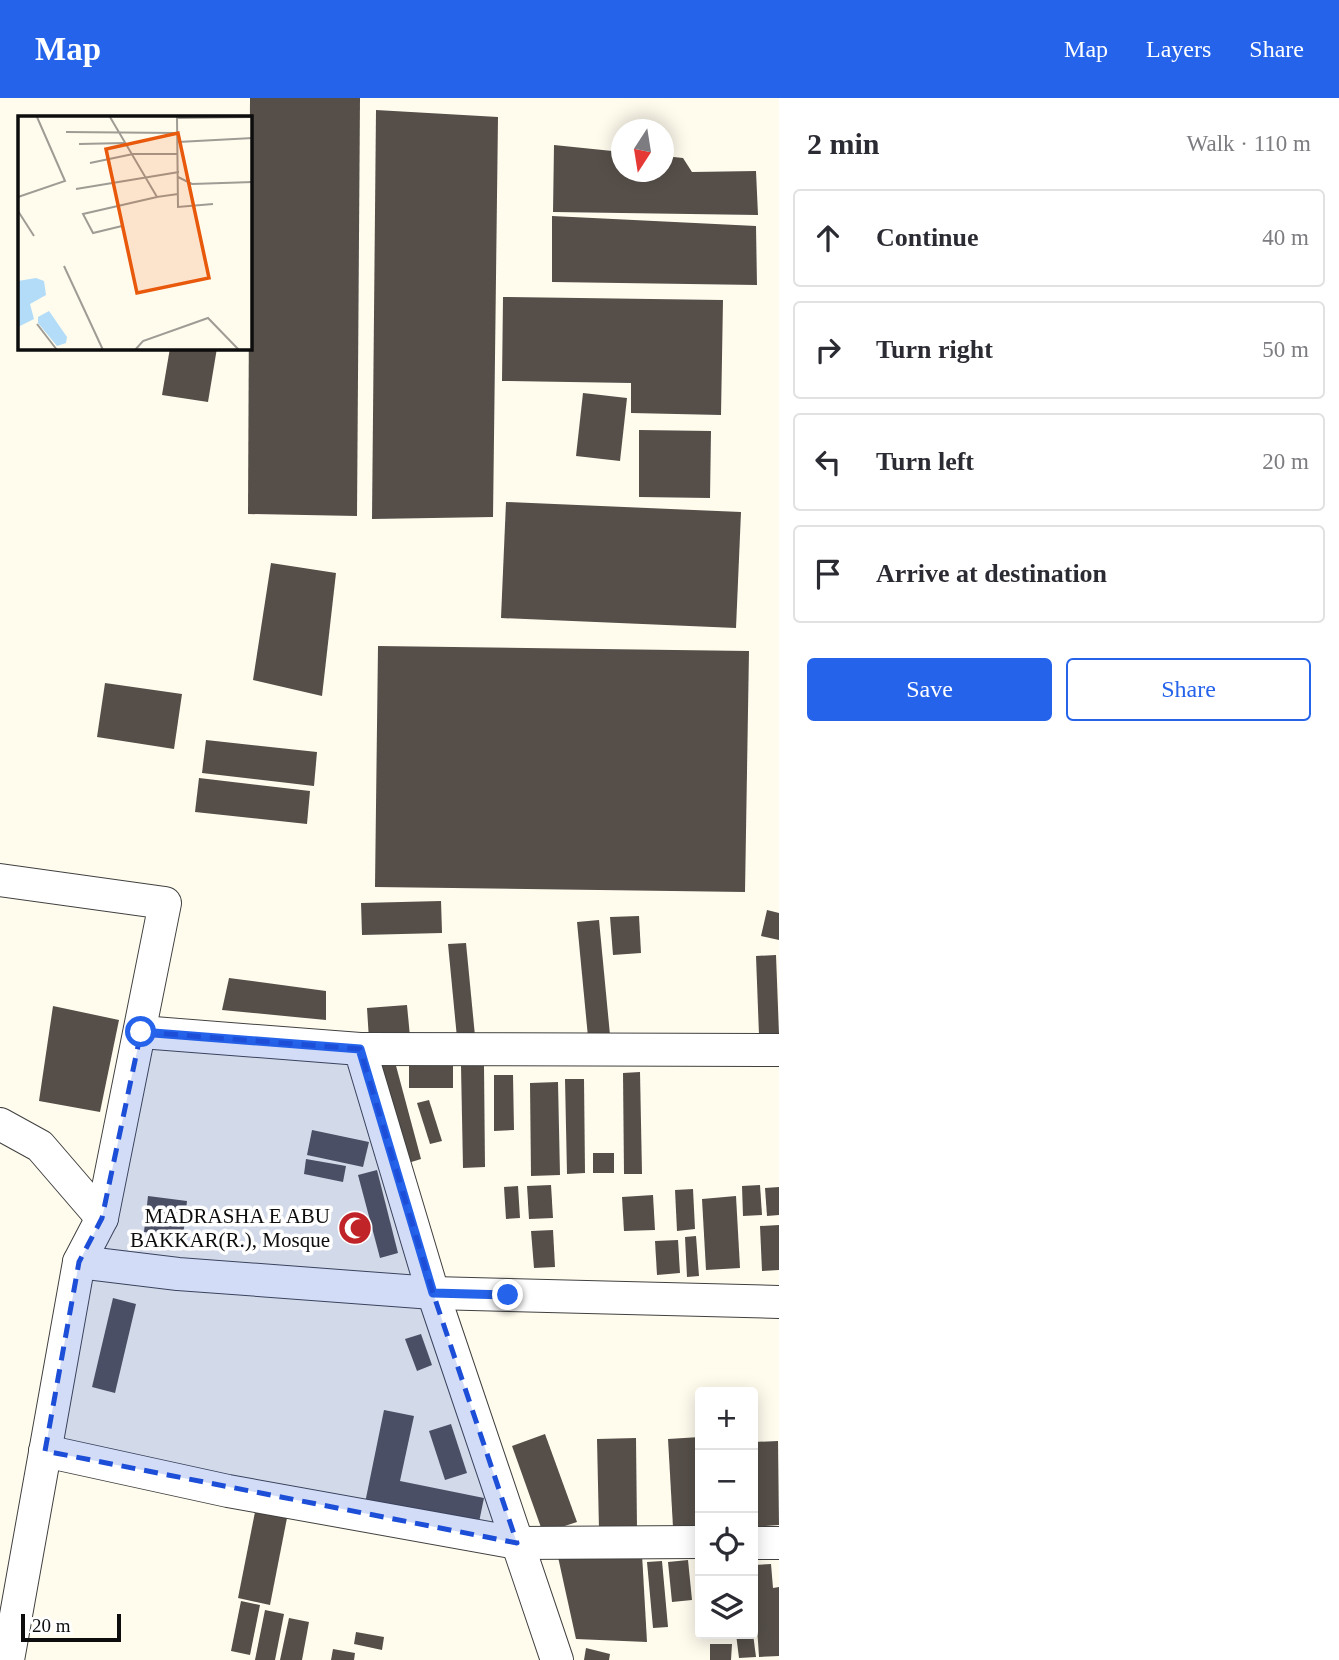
<!DOCTYPE html>
<html lang="en">
<head>
<meta charset="utf-8">
<style>
	body { margin:0; font-family:"Times New Roman",serif; background:#f2f2f3; color:#2b2b33 }
	.controls { position:absolute; right:21px; bottom:21px; display:grid; overflow:hidden; border-radius:7px; box-shadow:0 4px 18px #0003 }
	.controls button { width:63px; height:63px; display:grid; place-items:center; padding:0; border:0; border-bottom:2px solid #e1e1e2; background:#fff; color:#2b2b33; font:35px sans-serif }
	.compass { position:absolute; left:611px; top:21px; width:63px; height:63px; border-radius:50%; background:#fff; box-shadow:0 4px 18px #0003; rotate:192deg }
	.scale { position:absolute; left:21px; bottom:18px; width:100px; box-sizing:border-box; padding-left:7px; border:4px solid #0d0d0d; border-top:0; font-size:19px; line-height:24px; white-space:nowrap; color:#0d0d0d; -webkit-text-stroke:5px #fff; paint-order:stroke }
	.stop { position:absolute; width:21px; height:21px; margin:-16px; border:5px solid #2563eb; border-radius:50%; background:#fff }
	.stop.end { background:#2563eb; border-color:#fff; box-shadow:0 2px 7px #0008 }
	.list { margin:0; padding:0; list-style:none }
	h2 { display:flex; justify-content:space-between; align-items:center; height:91px; margin:0; padding:0 28px; font-size:30px }
	h2 small { font-size:23px; font-weight:400; color:#7c7c81 }
	.list li { display:grid; grid-template-columns:46px 1fr auto; gap:21px; align-items:center; box-sizing:border-box; height:98px; margin:0 14px 14px; padding:0 14px; border:2px solid #e1e1e2; border-radius:7px }
	.list b { display:block; font-size:26px; white-space:nowrap }
	.list em { font-size:23px; font-style:normal; color:#7c7c81 }
	.actions { display:flex; gap:14px; padding:21px 28px }
	.actions a { flex:1; padding:16px 0; border:2px solid #2563eb; border-radius:7px; text-align:center; font-size:24px; color:#2563eb }
	.actions .main { background:#2563eb; color:#fff }
	.icon { flex:none; width:38px; height:38px; fill:none; stroke:currentColor; stroke-width:2; stroke-linecap:round; stroke-linejoin:round }
	.map { position:relative; flex:none; width:779px; height:1562px; overflow:hidden }
	header { display:flex; align-items:center; gap:42px; box-sizing:border-box; height:98px; padding:0 35px; background:#2563eb; color:#fff }
	header strong { font-size:33px }
	nav { display:flex; gap:38px; margin-inline-start:auto; font-size:24px }
	main { display:flex }
	aside { flex:1; background:#fff }
	.map>svg:first-child { display:block }
	.building { fill:#564f49 }
	.lines { fill:none; stroke-linecap:round; stroke-linejoin:round }
	.street-casing { stroke:#404040; stroke-width:34 }
	.street { stroke:#fff; stroke-width:32 }
	.route { stroke:#2563eb; stroke-width:9 }
	.marked { fill:#1d4ed8; fill-opacity:0.2; stroke:#1d4ed8; stroke-width:5; stroke-dasharray:14 9; stroke-linejoin:round }
	.labels { text-anchor:middle; stroke-width:7; stroke-linejoin:round; paint-order:stroke }
	.poi-label { font-size:21px; fill:#0d0d0d; stroke:#fff; text-anchor:end }
	.inset-road { fill:none; stroke:#9e9c94; stroke-width:2 }
	.view { fill:#e8590c; fill-opacity:0.15; stroke:#e8590c; stroke-width:3.5 }
	.inset-edge { fill:none; stroke:#0d0d0d; stroke-width:3.5 }
</style>
</head>
<body>
<header>
<strong>Map</strong>
<nav><a>Map</a><a>Layers</a><a>Share</a></nav>
</header>
<main>
<div class="map">
<svg width="779" height="1562" viewBox="0 0 779 1562">
	<rect width="100%" height="100%" fill="#fffcee"/>
	<g class="building">
		<polygon points="250,0 360,0 357,418 248,416"/>
		<polygon points="376,12 498,19 493,419 372,421"/>
		<polygon points="554,47 622,54 622,74 664,74 664,58 683,60 692,74 756,73 758,117 553,114"/>
		<polygon points="552,118 756,128 757,187 552,184"/>
		<polygon points="503,199 723,202 721,317 631,315 631,285 502,283"/>
		<polygon points="170,250 217,250 208,304 162,297"/>
		<polygon points="583,295 627,300 620,363 576,358"/>
		<polygon points="639,332 711,333 710,400 639,399"/>
		<polygon points="506,404 741,414 736,530 501,520"/>
		<polygon points="271,465 336,475 322,598 253,582"/>
		<polygon points="378,548 749,553 745,794 375,789"/>
		<polygon points="105,585 182,596 174,651 97,639"/>
		<polygon points="206,642 317,654 314,688 202,675"/>
		<polygon points="199,680 310,693 307,726 195,714"/>
		<polygon points="441,803 442,835 362,837 361,805"/>
		<polygon points="767,812 779,815 779,842 761,838"/>
		<polygon points="639,818 641,855 613,857 610,819"/>
		<polygon points="599,822 610,937 588,939 577,824"/>
		<polygon points="466,845 475,938 457,940 448,846"/>
		<polygon points="776,857 779,936 759,937 756,858"/>
		<polygon points="229,880 326,893 326,922 222,912"/>
		<polygon points="407,907 410,939 369,942 367,910"/>
		<polygon points="53,908 119,922 100,1014 39,1003"/>
		<polygon points="395,964 421,1061 405,1066 378,968"/>
		<rect x="409" y="968" width="44" height="22"/>
		<polygon points="461,968 484,968 485,1069 463,1070"/>
		<polygon points="640,974 642,1076 624,1076 623,975"/>
		<polygon points="494,977 513,977 514,1032 494,1033"/>
		<polygon points="565,981 584,981 585,1075 567,1076"/>
		<polygon points="558,984 560,1077 531,1078 530,985"/>
		<polygon points="429,1002 442,1043 430,1046 417,1005"/>
		<polygon points="312,1032 369,1044 363,1069 307,1057"/>
		<rect x="593" y="1055" width="21" height="20"/>
		<polygon points="306,1061 346,1068 343,1084 304,1076"/>
		<polygon points="377,1072 398,1155 380,1160 358,1077"/>
		<polygon points="551,1087 553,1120 529,1121 527,1088"/>
		<polygon points="760,1087 762,1117 743,1118 742,1088"/>
		<polygon points="518,1088 520,1120 506,1121 504,1089"/>
		<polygon points="779,1089 779,1117 767,1118 765,1090"/>
		<polygon points="693,1091 695,1131 677,1133 675,1092"/>
		<polygon points="653,1097 655,1132 624,1133 622,1099"/>
		<polygon points="148,1098 187,1103 183,1139 144,1134"/>
		<polygon points="736,1098 740,1170 706,1172 702,1101"/>
		<polygon points="779,1127 779,1172 762,1173 760,1128"/>
		<polygon points="553,1132 555,1169 534,1170 531,1133"/>
		<polygon points="696,1138 699,1178 687,1179 685,1139"/>
		<polygon points="678,1142 680,1175 657,1177 655,1143"/>
		<polygon points="113,1200 136,1206 115,1295 92,1289"/>
		<polygon points="421,1236 432,1267 417,1273 405,1241"/>
		<polygon points="384,1312 414,1318 400,1383 484,1400 478,1429 365,1405"/>
		<polygon points="451,1326 467,1375 445,1382 429,1333"/>
		<polygon points="545,1336 577,1424 543,1435 512,1348"/>
		<polygon points="700,1339 700,1428 673,1429 668,1341"/>
		<polygon points="636,1340 637,1430 599,1431 597,1341"/>
		<polygon points="778,1343 779,1427 754,1429 753,1344"/>
		<polygon points="255,1414 287,1420 270,1507 238,1500"/>
		<polygon points="642,1456 647,1544 576,1541 558,1459"/>
		<polygon points="688,1462 692,1502 672,1504 668,1464"/>
		<polygon points="662,1463 668,1529 653,1530 647,1464"/>
		<polygon points="771,1466 773,1490 779,1489 779,1558 759,1559 753,1467"/>
		<polygon points="241,1503 260,1507 250,1557 231,1553"/>
		<polygon points="265,1512 284,1516 275,1562 255,1562"/>
		<polygon points="289,1520 309,1524 302,1562 280,1562"/>
		<polygon points="356,1534 384,1539 382,1552 354,1546"/>
		<polygon points="736,1536 753,1536 756,1559 739,1560"/>
		<polygon points="710,1546 732,1546 731,1562 710,1562"/>
		<polygon points="586,1550 610,1556 609,1562 584,1562"/>
		<polygon points="333,1551 355,1555 354,1562 331,1562"/>
	</g>
	<g class="lines">
		<g class="street-casing">
			<g id="street">
				<polyline points="0,782 165,805 102,1120 79,1164 8,1562"/>
				<polyline points="141,934 360,951 433,1195 557,1562"/>
				<polyline points="360,951 779,952"/>
				<polyline points="0,1026 40,1048 102,1120"/>
				<polyline points="79,1164 178,1176 433,1195 779,1204"/>
				<polyline points="45,1353 228,1393 517,1445 700,1444"/>
				<polyline points="753,1445 779,1445"/>
			</g>
		</g>
		<use href="#street" class="street"/>
	</g>
	<g class="lines">
		<polyline class="route" points="141,934 360,951 433,1195 508,1197"/>
	</g>
	<path class="marked" d="M141,934L360,951L433,1195L517,1445L45,1353L79,1164L102,1120Z"/>
	<defs>
		<g id="mosque-disc" transform="scale(1.75)"><circle r="9.5" fill="#c02328" stroke="#fff"/><path d="M3.5-4.9A6 6 0 1 0 3.5 4.9A5 5 0 1 1 3.5-4.9Z" fill="#fff"/></g>
	</defs>
	<g fill-rule="evenodd">
		<use href="#mosque-disc" x="355" y="1130"/>
	</g>
	<g class="labels">
		<g class="poi-label">
			<text x="330" y="1125">MADRASHA E ABU<tspan x="330" dy="24">BAKKAR(R.), Mosque</tspan></text>
		</g>
	</g>
	<g transform="translate(18 18)">
		<rect width="234" height="234" fill="#fffcee"/>
		<path d="M18,162L26,165L28,179L12,188L16,203L0,211V165ZM31,195L49,221L48,227L39,230L20,207V201Z" fill="#b2dcf7"/>
		<path class="inset-road" d="M92,1L139,81L160,78M159,1L160,91L195,88M159,2L235,1M48,16L159,17M160,26L235,22M61,28L108,27M72,47L115,38H160M160,61L174,68L235,66M58,73L161,56M0,81L47,65L19,1M0,95L16,120M104,110L75,117L65,98L139,81M46,150L85,234M19,208L39,234M117,234L125,225L190,202L221,234"/>
		<path class="view" d="M160,17L191,162L119,177L88,33Z"/>
		<rect width="234" height="234" class="inset-edge"/>
	</g>
</svg>
<div class="controls">
<button>+</button>
<button>−</button>
<button><svg class="icon" aria-label="locate" viewBox="0 0 24 24"><circle cx="12" cy="12" r="6"/><path d="M12 2v4M12 18v4M2 12h4M18 12h4"/></svg></button>
<button><svg class="icon" aria-label="layers" viewBox="0 0 24 24"><path d="M12 4l9 5-9 5-9-5zM3 14l9 5 9-5"/></svg></button>
</div>
<svg class="compass" viewBox="-18 -18 36 36"><path d="M0-13l5 13h-10z" fill="#e53935"/><path d="M0 13l5-13h-10z" fill="#7c7c81"/></svg>
<div class="scale">20 m</div>
<div class="stop" style="left:141px;top:934px"></div>
<div class="stop end" style="left:508px;top:1197px"></div>
</div>
<aside>
<h2>2 min<small>Walk · 110 m</small></h2>
<ul class="list">
<li><svg class="icon" aria-label="ahead" viewBox="0 0 24 24"><path d="M12 20V5M6 11l6-6 6 6"/></svg><div><b>Continue</b></div><em>40 m</em></li>
<li><svg class="icon" aria-label="right" viewBox="0 0 24 24"><path d="M7 20v-9h11M14 6l5 5-5 5"/></svg><div><b>Turn right</b></div><em>50 m</em></li>
<li><svg class="icon" aria-label="left" viewBox="0 0 24 24"><path d="M17 20v-9H6M10 6l-5 5 5 5"/></svg><div><b>Turn left</b></div><em>20 m</em></li>
<li><svg class="icon" aria-label="arrive" viewBox="0 0 24 24"><path d="M6 21V4h12l-3 4 3 4H6"/></svg><div><b>Arrive at destination</b></div></li>
</ul>
<div class="actions"><a class="main">Save</a><a>Share</a></div>
</aside>
</main>
</body>
</html>
